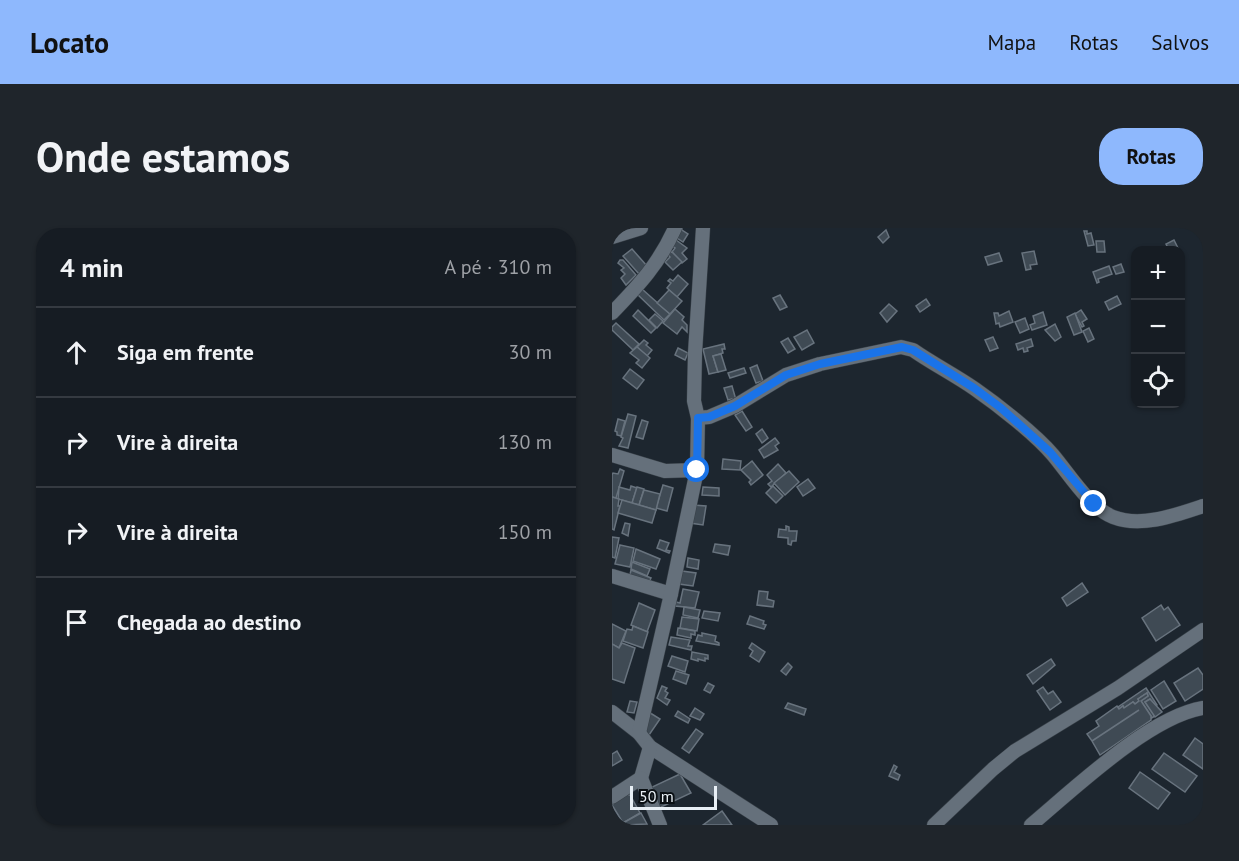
<!DOCTYPE html>
<html lang="pt">
<head>
<meta charset="utf-8">
<style>
	body { margin:0; font-family:"PT Sans",sans-serif; background:#1f252b; color:#f1f3f6 }
	.controls { position:absolute; right:18px; top:18px; display:grid; overflow:hidden; border-radius:12px; box-shadow:0 2px 4px #0004 }
	.controls button { width:54px; height:54px; display:grid; place-items:center; padding:0; border:0; border-bottom:2px solid #353a41; background:#161c23; color:#f1f3f6; font:30px sans-serif }
	.scale { position:absolute; left:18px; bottom:15px; width:87px; box-sizing:border-box; padding-left:6px; border:3px solid #e8eff5; border-top:0; font-size:16px; line-height:21px; white-space:nowrap; color:#e8eff5; -webkit-text-stroke:4px #0a0f13; paint-order:stroke }
	.stop { position:absolute; width:18px; height:18px; margin:-14px; border:4px solid #1a73e8; border-radius:50%; background:#fff }
	.stop.end { background:#1a73e8; border-color:#fff; box-shadow:0 2px 6px #0008 }
	.list { margin:0; padding:0; list-style:none }
	h2 { display:flex; justify-content:space-between; align-items:center; height:78px; margin:0; padding:0 24px; font-size:26px }
	h2 small { font-size:20px; font-weight:400; color:#9ea1a6 }
	.list li { display:grid; grid-template-columns:39px 1fr auto; gap:18px; align-items:center; box-sizing:border-box; height:90px; padding:0 24px; border-top:2px solid #353a41 }
	.list b { display:block; font-size:22px; white-space:nowrap }
	.list em { font-size:20px; font-style:normal; color:#9ea1a6 }
	.icon { flex:none; width:33px; height:33px; fill:none; stroke:currentColor; stroke-width:2; stroke-linecap:round; stroke-linejoin:round }
	.map { position:relative; flex:none; width:591px; height:597px; overflow:hidden; border-radius:24px }
	header { display:flex; align-items:center; gap:36px; box-sizing:border-box; height:84px; padding:0 30px; background:#8eb8fd; color:#111 }
	header strong { font-size:28px }
	nav { display:flex; gap:33px; margin-inline-start:auto; font-size:21px }
	.intro { display:flex; align-items:center; justify-content:space-between; box-sizing:border-box; height:144px; padding:0 36px }
	h1 { margin:0; font-size:42px }
	.button { padding:15px 27px; border-radius:24px; background:#8eb8fd; color:#111; font-size:21px; font-weight:700 }
	main { display:flex; gap:36px; padding:0 36px }
	aside { flex:1; background:#161c23; border-radius:24px; box-shadow:0 2px 4px #0004 }
	.map>svg:first-child { display:block }
	.building { fill:#3f4a54; stroke:#68737e; stroke-width:1.5 }
	.lines { fill:none; stroke-linecap:round; stroke-linejoin:round }
	.minor-casing { stroke:#384048; stroke-width:15 }
	.minor { stroke:#65707b; stroke-width:14 }
	.route { stroke:#1a73e8; stroke-width:8 }
</style>
</head>
<body>
<header>
<strong>Locato</strong>
<nav><a>Mapa</a><a>Rotas</a><a>Salvos</a></nav>
</header>
<div class="intro"><h1>Onde estamos</h1><a class="button">Rotas</a></div>
<main>
<aside>
<h2>4 min<small>A pé · 310 m</small></h2>
<ul class="list">
<li><svg class="icon" aria-label="ahead" viewBox="0 0 24 24"><path d="M12 20V5M6 11l6-6 6 6"/></svg><div><b>Siga em frente</b></div><em>30 m</em></li>
<li><svg class="icon" aria-label="right" viewBox="0 0 24 24"><path d="M7 20v-9h11M14 6l5 5-5 5"/></svg><div><b>Vire à direita</b></div><em>130 m</em></li>
<li><svg class="icon" aria-label="right" viewBox="0 0 24 24"><path d="M7 20v-9h11M14 6l5 5-5 5"/></svg><div><b>Vire à direita</b></div><em>150 m</em></li>
<li><svg class="icon" aria-label="arrive" viewBox="0 0 24 24"><path d="M6 21V4h12l-3 4 3 4H6"/></svg><div><b>Chegada ao destino</b></div></li>
</ul>
</aside>
<div class="map">
<svg width="591" height="597" viewBox="0 0 591 597">
	<rect width="100%" height="100%" fill="#1d262f"/>
	<g class="building">
		<polygon points="67,0 70,0 70,2 76,6 71,14 62,8"/>
		<polygon points="274,2 277,9 271,15 266,9"/>
		<polygon points="472,3 475,3 475,6 479,5 482,17 476,18"/>
		<polygon points="60,9 75,20 70,25 75,31 70,35 60,24 63,20 60,18"/>
		<polygon points="562,12 567,22 568,22 557,22 554,16"/>
		<polygon points="484,13 492,13 493,24 485,24"/>
		<polygon points="20,21 35,38 27,46 11,28"/>
		<polygon points="59,23 70,34 61,42 53,34 58,29 56,27"/>
		<polygon points="422,23 425,36 418,37 419,41 414,42 410,25"/>
		<polygon points="387,25 390,33 376,37 373,29"/>
		<polygon points="8,32 11,32 24,47 14,57 9,50 13,46 9,42 12,40 6,35"/>
		<polygon points="509,36 512,44 504,46 501,39"/>
		<polygon points="497,38 500,46 486,51 487,54 485,55 481,44"/>
		<polygon points="66,47 76,56 65,69 55,60 59,55 56,53 58,51 61,53"/>
		<polygon points="30,61 58,86 52,92 25,66"/>
		<polygon points="57,62 70,73 58,86 45,75"/>
		<polygon points="168,67 175,79 168,82 161,70"/>
		<polygon points="505,68 509,76 497,82 493,74"/>
		<polygon points="314,71 318,77 308,84 304,78"/>
		<polygon points="277,76 285,83 275,94 268,85"/>
		<polygon points="63,81 72,89 70,92 75,97 75,104 70,99 65,106 51,95"/>
		<polygon points="26,82 44,100 39,105 21,88"/>
		<polygon points="469,82 475,91 470,94 472,98 470,99 463,86"/>
		<polygon points="397,83 401,94 388,99 387,95 384,96 382,85 386,85 387,88"/>
		<polygon points="431,84 435,97 420,102 418,97 423,95 421,88"/>
		<polygon points="463,85 470,104 462,107 455,89"/>
		<polygon points="43,86 51,93 45,100 37,92"/>
		<polygon points="413,90 417,101 408,105 403,94"/>
		<polygon points="4,95 27,116 21,122 0,102 0,99"/>
		<polygon points="443,96 449,109 443,113 433,102"/>
		<polygon points="477,100 482,111 476,114 471,103"/>
		<polygon points="195,102 202,115 190,122 182,109"/>
		<polygon points="381,109 386,120 378,123 373,112"/>
		<polygon points="176,110 183,121 176,125 169,114"/>
		<polygon points="419,111 421,118 415,120 416,123 412,124 411,120 406,122 404,116"/>
		<polygon points="32,112 36,115 34,117 40,122 35,128 25,119"/>
		<polygon points="112,116 113,121 110,121 111,125 101,128 106,144 97,146 91,121"/>
		<polygon points="25,119 38,130 30,140 24,135 27,132 18,125"/>
		<polygon points="66,120 76,125 73,132 63,127"/>
		<polygon points="109,126 114,142 106,144 101,128"/>
		<polygon points="145,137 151,153 144,155 138,140"/>
		<polygon points="132,140 134,145 118,150 116,145"/>
		<polygon points="18,141 32,152 25,161 11,150"/>
		<polygon points="120,158 124,172 120,173 120,171 116,172 112,160"/>
		<polygon points="130,183 140,199 134,203 123,187"/>
		<polygon points="16,186 24,188 16,220 7,218 11,210 9,209"/>
		<polygon points="6,191 13,193 9,208 5,207 5,204 3,203"/>
		<polygon points="30,192 36,194 31,211 24,209"/>
		<polygon points="150,201 156,210 150,215 144,206"/>
		<polygon points="163,210 167,215 163,218 166,222 152,230 147,222"/>
		<polygon points="111,231 129,233 128,242 110,241"/>
		<polygon points="140,233 151,247 139,257 137,254 139,252 129,242"/>
		<polygon points="166,236 174,245 159,259 156,256 160,253 155,247"/>
		<polygon points="8,241 12,243 4,270 0,269 0,247 1,245 6,246"/>
		<polygon points="177,243 187,254 173,267 162,255"/>
		<polygon points="196,251 203,260 191,268 185,259"/>
		<polygon points="51,257 61,260 55,283 44,280"/>
		<polygon points="19,258 25,260 20,275 6,271 7,259 18,262"/>
		<polygon points="161,258 171,268 164,275 154,265"/>
		<polygon points="25,259 32,261 27,277 20,275"/>
		<polygon points="91,259 107,260 107,268 90,267"/>
		<polygon points="32,262 48,266 44,282 27,277"/>
		<polygon points="0,269 7,271 6,278 8,278 2,302 0,301"/>
		<polygon points="10,272 44,282 40,295 6,285"/>
		<polygon points="81,277 94,278 91,297 78,295"/>
		<polygon points="13,295 18,296 16,308 10,305"/>
		<polygon points="174,298 177,299 177,303 185,303 184,313 180,313 179,317 176,316 176,310 166,309 167,301 174,302"/>
		<polygon points="0,309 7,310 3,330 0,329"/>
		<polygon points="48,312 57,315 54,322 58,323 57,325 45,320"/>
		<polygon points="103,316 118,318 116,327 101,324"/>
		<polygon points="8,317 22,320 18,339 3,336"/>
		<polygon points="24,321 48,331 44,341 21,333"/>
		<polygon points="76,330 87,332 86,341 75,339"/>
		<polygon points="20,334 38,341 35,348 19,341"/>
		<polygon points="19,342 39,350 35,358 17,351"/>
		<polygon points="70,343 84,345 81,358 67,356"/>
		<polygon points="470,355 476,364 455,378 450,370"/>
		<polygon points="71,361 87,364 83,380 63,378 64,374 68,375"/>
		<polygon points="147,363 156,364 155,371 162,373 161,379 145,377"/>
		<polygon points="27,375 43,382 35,404 19,397"/>
		<polygon points="549,377 552,382 556,379 568,397 544,413 530,390"/>
		<polygon points="72,379 88,382 86,390 71,387"/>
		<polygon points="92,383 108,385 106,393 90,390"/>
		<polygon points="138,388 152,393 151,396 154,397 152,401 135,396"/>
		<polygon points="70,389 87,391 85,403 68,400"/>
		<polygon points="0,396 14,403 7,420 0,416"/>
		<polygon points="21,398 36,404 31,420 11,413 15,401 20,402"/>
		<polygon points="66,400 83,403 83,407 79,406 79,410 65,407"/>
		<polygon points="90,405 104,408 103,413 107,415 107,417 84,413 86,407 90,408"/>
		<polygon points="59,409 78,412 76,418 80,418 79,422 57,417"/>
		<polygon points="10,415 23,420 12,455 0,451 0,416 7,420"/>
		<polygon points="140,415 153,424 147,434 138,428 141,423 137,420"/>
		<polygon points="80,424 96,427 96,431 93,430 93,433 86,431 86,433 79,431"/>
		<polygon points="60,428 76,433 73,444 56,438"/>
		<polygon points="439,431 443,437 421,456 415,447"/>
		<polygon points="176,435 180,439 174,447 169,443"/>
		<polygon points="586,440 591,447 591,461 573,473 562,455"/>
		<polygon points="64,443 77,447 74,456 61,451"/>
		<polygon points="552,453 564,473 551,481 539,462"/>
		<polygon points="96,455 102,458 98,465 92,462"/>
		<polygon points="50,458 55,460 53,463 56,465 53,470 58,472 55,477 45,470"/>
		<polygon points="431,459 436,466 441,463 449,474 438,482 425,463"/>
		<polygon points="534,460 545,477 543,478 538,471 533,474 543,488 538,491 539,488 529,473 536,468 535,465 526,471 527,473 523,476 521,474 512,480 511,478 507,481 506,479"/>
		<polygon points="535,465 536,468 529,473 539,488 539,492 488,527 480,513 527,482 480,513 475,506 487,498 484,493 505,478 507,481 511,478 512,480 521,474 523,476 527,473 526,471"/>
		<polygon points="538,471 550,484 543,489 533,474"/>
		<polygon points="18,473 25,474 22,485 15,484"/>
		<polygon points="176,475 194,481 192,487 173,480"/>
		<polygon points="83,480 92,486 88,492 78,488"/>
		<polygon points="35,483 48,491 37,507 29,502"/>
		<polygon points="66,483 78,491 76,495 63,488"/>
		<polygon points="84,501 91,506 77,525 70,520"/>
		<polygon points="583,510 591,516 591,541 571,527"/>
		<polygon points="5,523 10,532 0,538 0,526"/>
		<polygon points="552,525 585,548 573,564 540,541"/>
		<polygon points="282,537 285,539 282,544 288,547 286,552 277,548"/>
		<polygon points="528,544 558,565 546,581 517,560"/>
		<polygon points="68,546 79,565 47,580 38,560"/>
		<polygon points="13,566 18,567 28,585 11,595 0,577"/>
		<polygon points="110,583 120,597 91,597"/>
		<polygon points="29,585 35,596 13,597 11,595"/>
	</g>
	<g class="lines">
		<g class="minor-casing">
			<g id="minor">
				<polyline points="0,9 29,0"/>
				<path d="M0,85C27,57 47,36 63,0"/>
				<path d="M86,190L97,189L123,178L174,147L208,136L289,119L301,122C321,136 343,147 363,161C386,177 423,206 441,227C457,246 478,280 501,289C529,300 564,287 591,278"/>
				<polyline points="0,227 53,243 85,242"/>
				<polyline points="0,348 59,366"/>
				<polyline points="0,484 27,505 38,519 159,597"/>
				<polyline points="27,505 59,366 85,242 86,190 82,173 83,125 91,0"/>
				<polyline points="29,550 38,519"/>
				<polyline points="0,569 29,550 48,597"/>
				<polyline points="322,597 381,541 403,523 506,460 591,402"/>
				<path d="M419,597C462,561 537,489 591,480"/>
			</g>
		</g>
		<use href="#minor" class="minor"/>
	</g>
	<g class="lines">
		<polyline class="route" points="85,242 86,190 97,189 123,178 174,147 208,136 290,119 301,122 362,160 389,180 438,224 482,276"/>
	</g>
</svg>
<div class="controls">
<button>+</button>
<button>−</button>
<button><svg class="icon" aria-label="locate" viewBox="0 0 24 24"><circle cx="12" cy="12" r="6"/><path d="M12 2v4M12 18v4M2 12h4M18 12h4"/></svg></button>
</div>
<div class="scale">50 m</div>
<div class="stop" style="left:85px;top:242px"></div>
<div class="stop end" style="left:482px;top:276px"></div>
</div>
</main>
</body>
</html>
